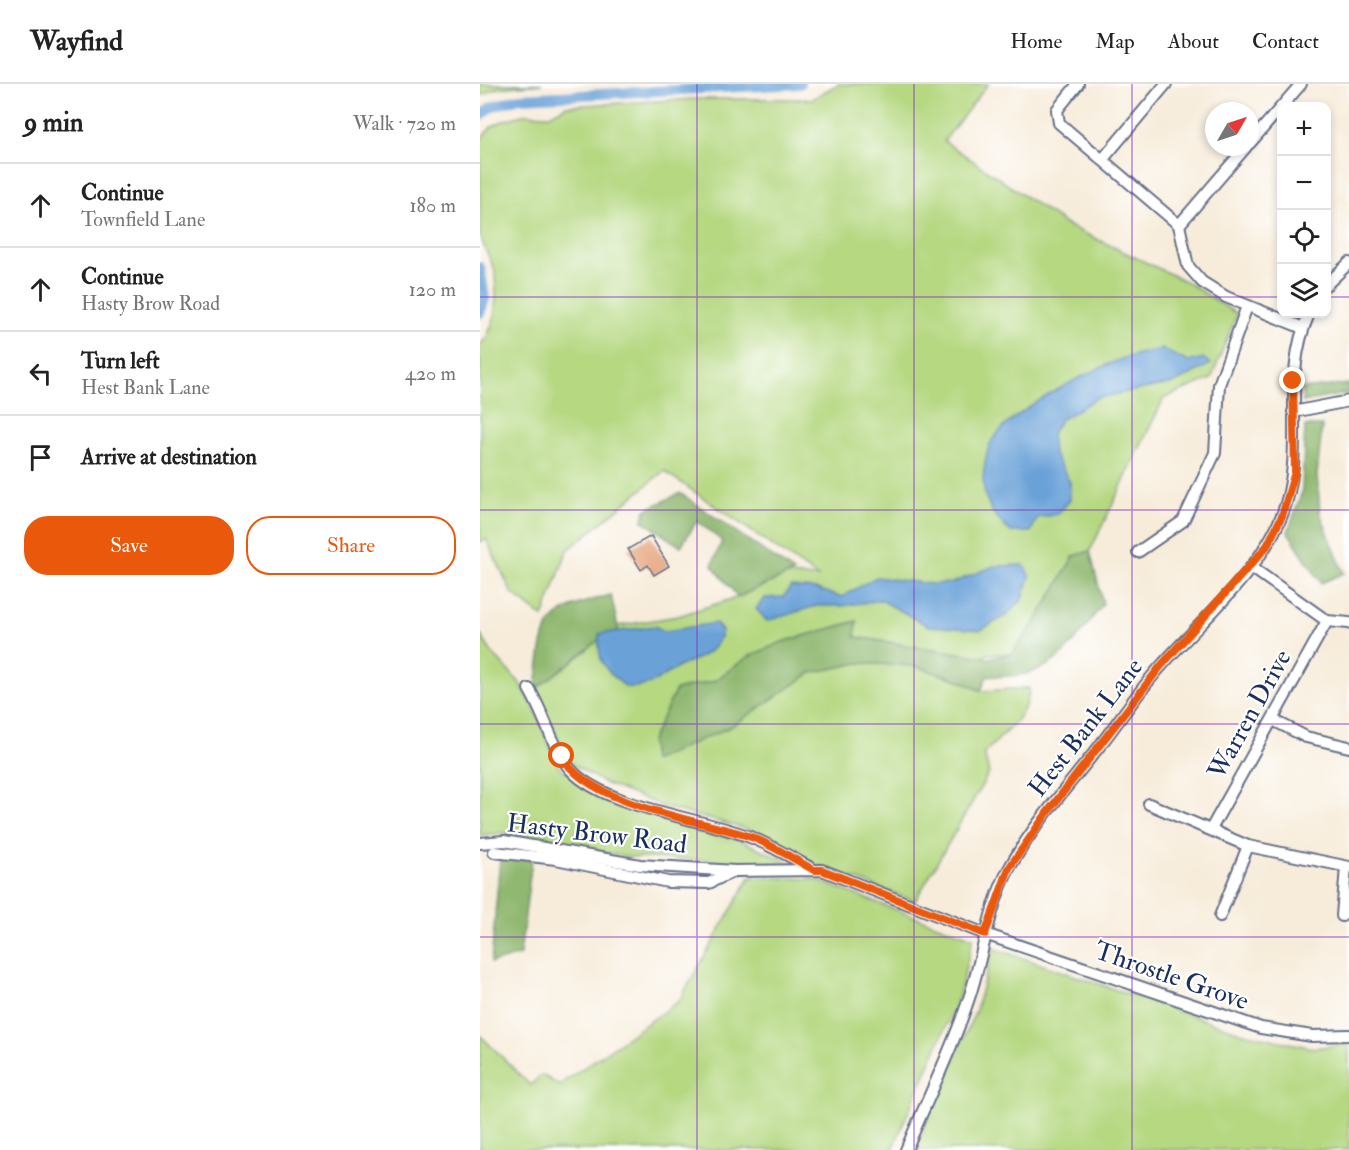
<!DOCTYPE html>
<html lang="en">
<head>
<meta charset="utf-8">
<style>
	body { margin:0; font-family:"IM FELL Double Pica",serif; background:#f2f2f2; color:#222 }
	.controls { position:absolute; right:18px; top:18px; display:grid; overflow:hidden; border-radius:12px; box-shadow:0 3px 9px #0003 }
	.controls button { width:54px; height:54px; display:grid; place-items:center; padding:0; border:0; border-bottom:2px solid #e0e0e0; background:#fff; color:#222; font:30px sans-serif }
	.compass { position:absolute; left:725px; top:18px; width:54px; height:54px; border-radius:50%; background:#fff; box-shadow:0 3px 9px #0003; rotate:51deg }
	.stop { position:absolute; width:18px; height:18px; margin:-14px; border:4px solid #ea580c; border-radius:50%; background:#fff }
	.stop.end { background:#ea580c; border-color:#fff; box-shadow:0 2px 6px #0008 }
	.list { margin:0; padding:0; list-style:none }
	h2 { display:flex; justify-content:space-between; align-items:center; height:78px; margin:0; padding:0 24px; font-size:26px }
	h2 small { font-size:20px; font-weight:400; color:#767676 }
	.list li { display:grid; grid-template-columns:39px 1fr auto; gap:18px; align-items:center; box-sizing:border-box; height:84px; padding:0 24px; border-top:2px solid #e0e0e0 }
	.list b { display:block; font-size:22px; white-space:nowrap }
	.list p { margin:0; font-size:20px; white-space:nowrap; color:#767676 }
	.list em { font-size:20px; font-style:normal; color:#767676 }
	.actions { display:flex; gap:12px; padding:18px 24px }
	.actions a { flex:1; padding:14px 0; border:2px solid #ea580c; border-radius:24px; text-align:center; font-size:21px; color:#ea580c }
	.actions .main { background:#ea580c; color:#fff }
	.icon { flex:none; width:33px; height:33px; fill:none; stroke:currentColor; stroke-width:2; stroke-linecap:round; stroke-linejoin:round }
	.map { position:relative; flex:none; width:869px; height:1066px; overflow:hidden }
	header { display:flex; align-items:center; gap:36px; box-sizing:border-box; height:84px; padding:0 30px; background:#fff; border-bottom:2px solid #e0e0e0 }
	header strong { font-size:28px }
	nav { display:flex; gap:33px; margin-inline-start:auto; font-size:21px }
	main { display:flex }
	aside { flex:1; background:#fff }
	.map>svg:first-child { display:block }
	.green { fill:#b5d881; stroke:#688470; stroke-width:1.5 }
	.forest { fill:#90b86f; stroke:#567466; stroke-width:1.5 }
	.water { fill:#6aa2d8; stroke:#42689b; stroke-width:1.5 }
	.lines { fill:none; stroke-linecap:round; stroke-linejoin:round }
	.canal { stroke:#6aa2d8; stroke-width:10 }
	.building { fill:#e5a177 }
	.minor-casing { stroke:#687189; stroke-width:14 }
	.minor { stroke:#fff; stroke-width:10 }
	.route { stroke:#ea580c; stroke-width:8 }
	.grid { fill:none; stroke:#7b2cbf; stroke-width:1.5; stroke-opacity:0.55 }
	.labels { text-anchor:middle; stroke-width:4.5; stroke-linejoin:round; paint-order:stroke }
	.street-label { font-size:26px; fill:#1b2f5e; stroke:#fff }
</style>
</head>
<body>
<header>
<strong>Wayfind</strong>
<nav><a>Home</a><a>Map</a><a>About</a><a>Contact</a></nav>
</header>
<main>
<aside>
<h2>9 min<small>Walk · 720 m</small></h2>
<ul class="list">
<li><svg class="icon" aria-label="ahead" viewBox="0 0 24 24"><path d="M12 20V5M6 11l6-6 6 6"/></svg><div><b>Continue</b><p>Townfield Lane</p></div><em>180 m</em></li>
<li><svg class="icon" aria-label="ahead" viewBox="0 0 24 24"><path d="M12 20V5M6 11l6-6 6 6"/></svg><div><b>Continue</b><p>Hasty Brow Road</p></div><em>120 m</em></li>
<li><svg class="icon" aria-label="left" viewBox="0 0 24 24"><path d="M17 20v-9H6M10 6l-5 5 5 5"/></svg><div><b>Turn left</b><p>Hest Bank Lane</p></div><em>420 m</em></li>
<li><svg class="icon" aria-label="arrive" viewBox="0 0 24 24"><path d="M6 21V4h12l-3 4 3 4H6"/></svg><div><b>Arrive at destination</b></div></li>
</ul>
<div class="actions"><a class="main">Save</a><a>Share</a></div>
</aside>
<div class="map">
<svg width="869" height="1066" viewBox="0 0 869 1066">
	<rect width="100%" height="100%" fill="#fff"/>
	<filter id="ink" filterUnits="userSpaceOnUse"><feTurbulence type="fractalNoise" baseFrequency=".0167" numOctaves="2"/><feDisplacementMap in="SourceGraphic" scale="12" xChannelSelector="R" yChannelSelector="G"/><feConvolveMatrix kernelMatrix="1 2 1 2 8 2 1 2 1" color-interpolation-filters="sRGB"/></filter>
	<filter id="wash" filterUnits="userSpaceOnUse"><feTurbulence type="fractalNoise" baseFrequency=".008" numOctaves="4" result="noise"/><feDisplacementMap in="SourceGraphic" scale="24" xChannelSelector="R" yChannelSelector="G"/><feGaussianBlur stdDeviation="1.35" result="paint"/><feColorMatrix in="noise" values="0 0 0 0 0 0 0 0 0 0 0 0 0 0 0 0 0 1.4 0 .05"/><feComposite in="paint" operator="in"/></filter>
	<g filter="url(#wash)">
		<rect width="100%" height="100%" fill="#f7ecda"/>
		<g class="green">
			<polygon points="0,0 62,0 17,4 0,12"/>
			<path d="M358,0H508L464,57L587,141L707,198L757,230L731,295L684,314L610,467L594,473L558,534L533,570H507L504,573L374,553L376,537L302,558L268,573L234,597L196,606L171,657L173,676L252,642L331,589L378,579L435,582L479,596L501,607L549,604C550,631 522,651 504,669L509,689L435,817L335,780L277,748L185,723L124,699L89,678L56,605L107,566L108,557L120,545L198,532L258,513L307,491L338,493L184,387L87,467L63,533L32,509L6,455L0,458V261L7,253L14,235L16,212L15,187L0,153V56L12,42L25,36L46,30L70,31L86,22L215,15H332Z"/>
			<polygon points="0,550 12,569 39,598 54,624 78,682 114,708 205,742 260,756 313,780 149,773 22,749 0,751"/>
			<polygon points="270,793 333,795 493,854 479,912 412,1066 0,1066 0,951 50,1001 62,991 79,1001 199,917"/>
			<polygon points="513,864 763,949 833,964 869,960 869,1066 434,1066 496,926"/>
		</g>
		<g class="forest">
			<polygon points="869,300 869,309 823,318 822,305"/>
			<polygon points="825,342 842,342 837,391 840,429 864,489 841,499 808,448 822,408"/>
			<path d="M200,409L314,488L258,513L232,481L242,457L217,437L201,462C186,455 177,445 163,437L165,426Z"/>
			<path d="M610,467L623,520C587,567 572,597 507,592L501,607L479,596L435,582L378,579L331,589L252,642L173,677L171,657L196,606L234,597L268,573L302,558L377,537L375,553L509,574L532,570L558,534L594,472Z"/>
			<path d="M131,511L139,549L119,556L56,605C64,538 61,528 131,511Z"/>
			<polygon points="20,774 52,775 40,871 11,879"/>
		</g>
		<g class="water">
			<path d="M682,265L708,278L723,274L731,280L695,299L617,314L580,336L571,351L573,368L590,398V416L578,430L557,434L551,448H531C514,434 503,416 503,394C504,384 506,372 509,362C523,330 617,281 651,272C661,269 672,267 682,265Z"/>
			<polygon points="544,481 550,493 543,515 526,532 501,546 448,542 401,516 362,522 336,522 287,537 276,525 285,514 303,513 311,503 336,505 362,513 396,493 452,500 472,499 514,482"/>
			<path d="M236,539L242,547C236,572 216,573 197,584C177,595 171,604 146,603C124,586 117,578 119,550L174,542L185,547Z"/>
		</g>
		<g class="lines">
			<g class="canal">
				<polyline points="0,33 11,23 39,14 320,0"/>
				<polyline points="0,183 5,215 0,229"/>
			</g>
		</g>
		<g id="blocks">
			<polygon class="building" points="171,452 189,482 174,491 168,481 161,486 148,465"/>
		</g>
	</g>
	<g filter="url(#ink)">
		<use href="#blocks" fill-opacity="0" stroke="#687189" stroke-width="1.5"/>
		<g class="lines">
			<g class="minor-casing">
				<g id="minor">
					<polyline points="598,0 577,26 579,39 699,141 708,182 722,198 746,213 823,244"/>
					<polyline points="770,59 821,0"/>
					<polyline points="623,75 686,0"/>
					<polyline points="699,141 766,63"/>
					<polyline points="846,201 869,179"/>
					<polyline points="813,328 869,317"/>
					<polyline points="658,468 703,437 735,369 739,301 767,222"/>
					<polyline points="771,483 847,537 869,539"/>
					<path d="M49,605C64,629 73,666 91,686C126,724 222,734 270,753C291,761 312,774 331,784"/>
					<polyline points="793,636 826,653 869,663"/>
					<polyline points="669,720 768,762 869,783"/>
					<polyline points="731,745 847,537"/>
					<polyline points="0,759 24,757 160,781 255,787 342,786 505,850 781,944 832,952 869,951"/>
					<polyline points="14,768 76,775 188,798 229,799 252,788"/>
					<polyline points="740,832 768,762"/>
					<polyline points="862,832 866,783"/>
					<path d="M426,1066C446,1018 470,970 487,920C503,876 507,825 530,783C554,740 588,702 618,664C640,636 659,606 683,580C722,536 780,487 802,431C828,366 799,296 829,230"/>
				</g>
			</g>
			<use href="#minor" class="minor"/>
		</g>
	</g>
	<g class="lines" filter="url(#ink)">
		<path class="route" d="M82,672C107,720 218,736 268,752C290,759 313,775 334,786H342L505,850L529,784L567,729L680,583L787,462L802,432L815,388L813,297"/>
	</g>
	<path class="grid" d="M217,0V1066M434,0V1066M652,0V1066M0,213H802M846,213H869M0,426H869M0,640H869M0,853H869"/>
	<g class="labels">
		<g class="street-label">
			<text transform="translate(769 630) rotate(-61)" y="9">Warren Drive</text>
			<text transform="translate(605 643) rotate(-52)" y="9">Hest Bank Lane</text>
			<text transform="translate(117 749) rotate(7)" y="9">Hasty Brow Road</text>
			<text transform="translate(692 891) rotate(19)" y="9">Throstle Grove</text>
		</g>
	</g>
</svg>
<div class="controls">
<button>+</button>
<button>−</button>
<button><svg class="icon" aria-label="locate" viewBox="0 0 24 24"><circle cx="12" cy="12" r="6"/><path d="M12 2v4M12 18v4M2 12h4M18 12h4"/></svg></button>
<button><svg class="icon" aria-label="layers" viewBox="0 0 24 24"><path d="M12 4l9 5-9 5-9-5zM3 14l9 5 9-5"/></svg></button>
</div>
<svg class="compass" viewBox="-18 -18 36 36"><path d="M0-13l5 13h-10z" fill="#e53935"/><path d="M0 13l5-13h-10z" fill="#767676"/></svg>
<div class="stop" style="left:82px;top:672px"></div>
<div class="stop end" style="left:813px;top:297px"></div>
</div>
</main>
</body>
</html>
